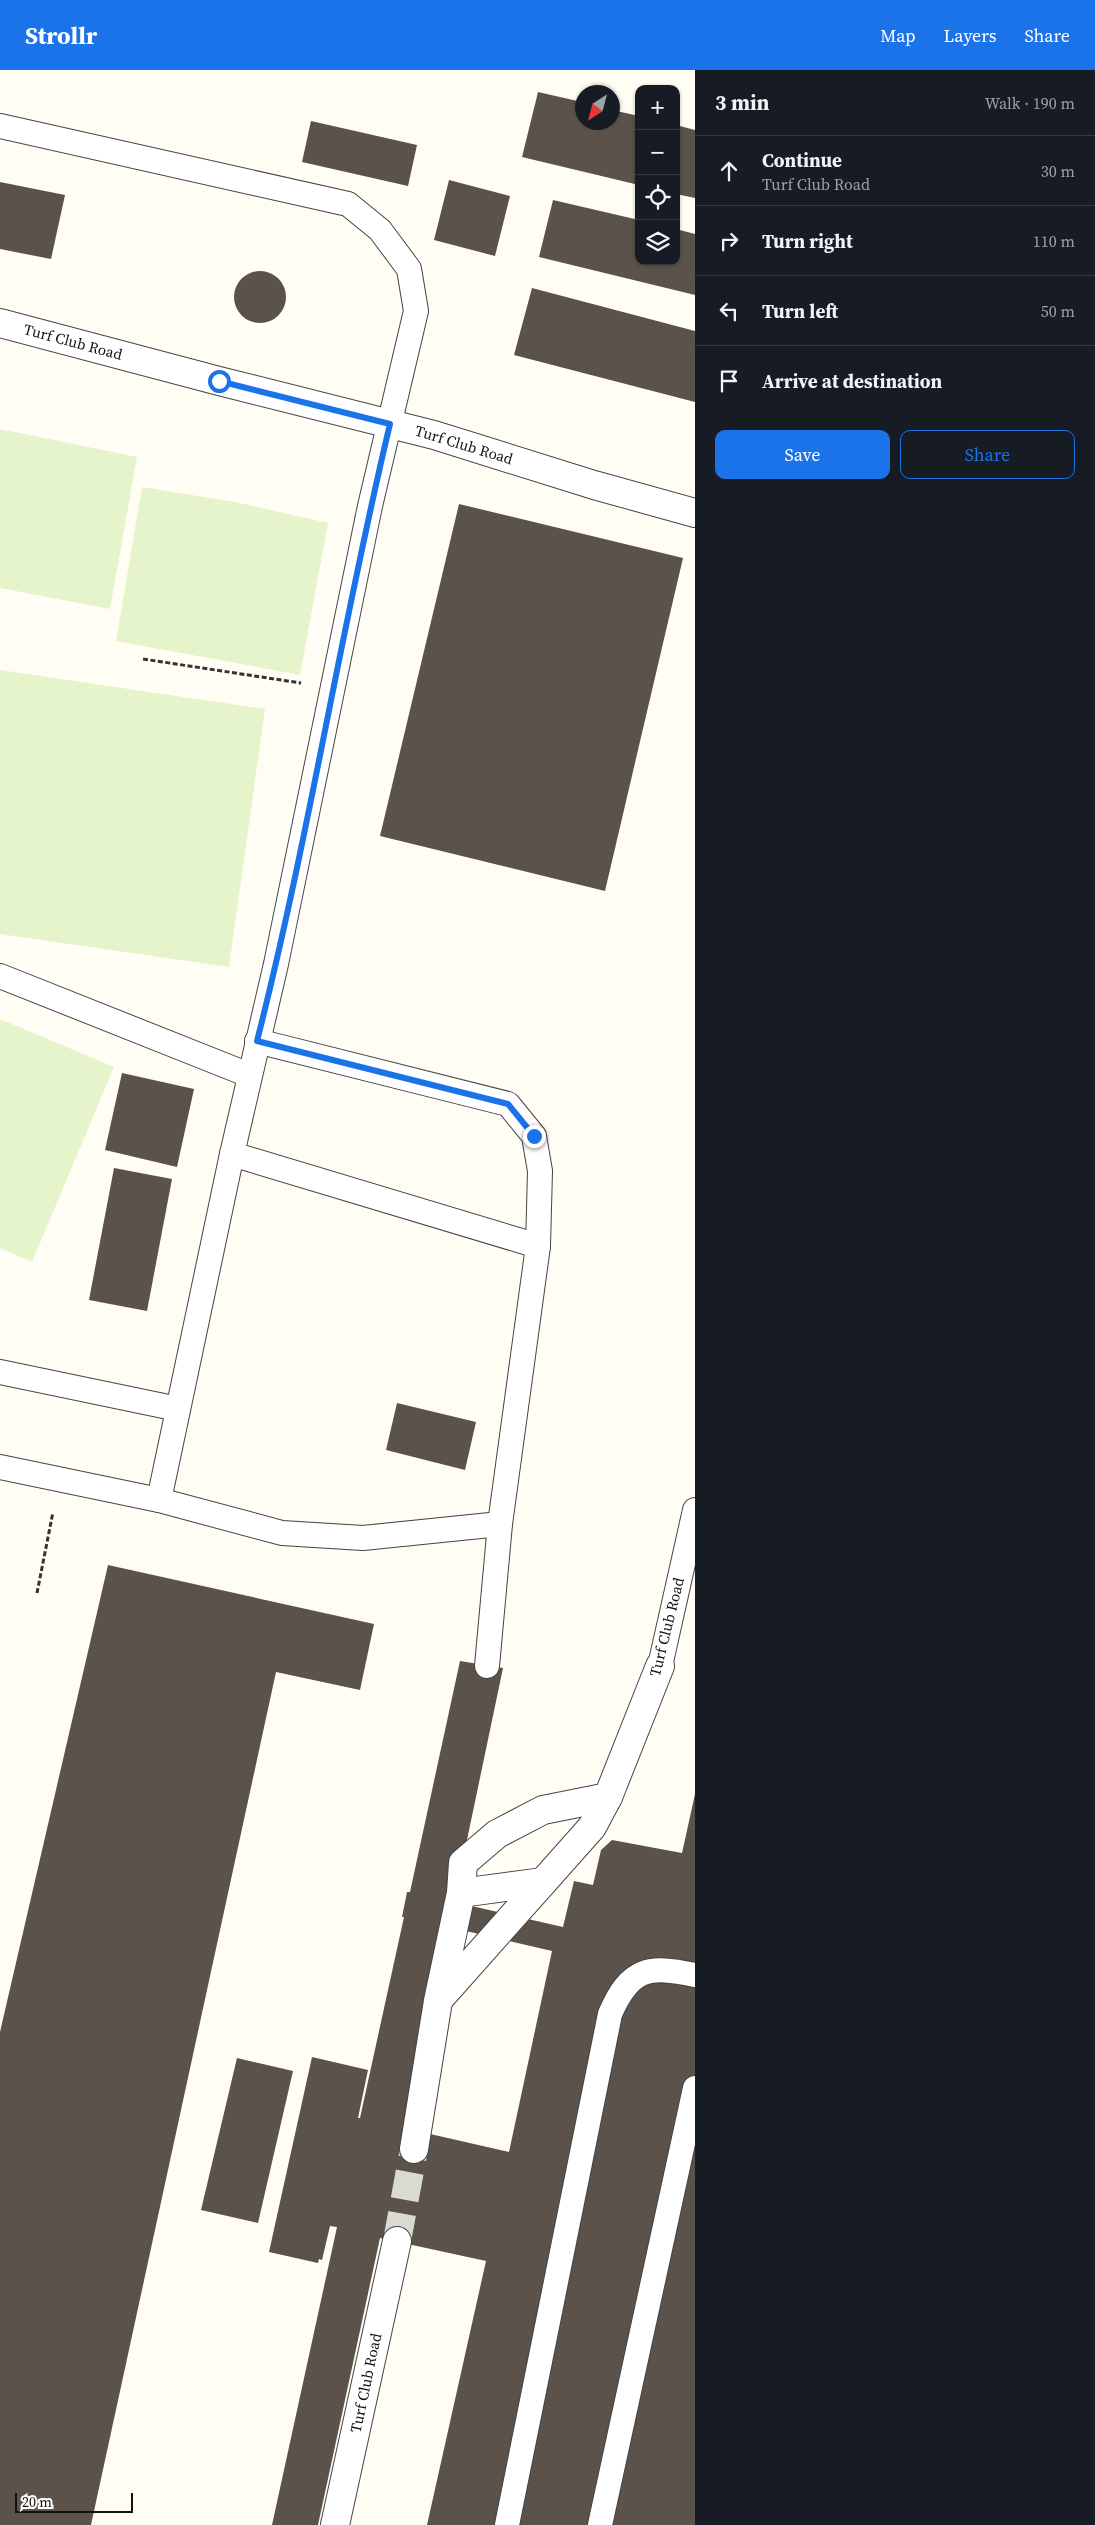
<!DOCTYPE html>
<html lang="en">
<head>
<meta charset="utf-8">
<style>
	body { margin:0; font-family:"Source Serif 4",serif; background:#242831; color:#f1f3f6 }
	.controls { position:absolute; right:15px; top:15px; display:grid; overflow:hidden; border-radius:10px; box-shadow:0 1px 4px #0004 }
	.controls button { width:45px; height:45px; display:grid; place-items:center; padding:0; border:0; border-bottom:1px solid #363941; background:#171b24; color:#f1f3f6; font:25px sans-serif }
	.compass { position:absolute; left:575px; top:15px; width:45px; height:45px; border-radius:50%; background:#171b24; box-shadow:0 1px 4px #0004; rotate:216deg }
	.scale { position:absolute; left:15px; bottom:12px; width:118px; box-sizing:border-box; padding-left:5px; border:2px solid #111; border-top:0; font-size:14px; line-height:18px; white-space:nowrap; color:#111; -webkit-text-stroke:4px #fff; paint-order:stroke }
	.stop { position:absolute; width:15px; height:15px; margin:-11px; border:4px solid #1a73e8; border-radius:50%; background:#fff }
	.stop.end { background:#1a73e8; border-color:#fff; box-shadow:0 1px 5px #0008 }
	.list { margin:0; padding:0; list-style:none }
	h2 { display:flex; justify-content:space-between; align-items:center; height:65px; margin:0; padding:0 20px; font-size:21px }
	h2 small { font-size:16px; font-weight:400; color:#9ea1a6 }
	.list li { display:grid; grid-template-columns:32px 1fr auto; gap:15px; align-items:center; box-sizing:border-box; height:70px; padding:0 20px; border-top:1px solid #363941 }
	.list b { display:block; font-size:19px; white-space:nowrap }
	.list p { margin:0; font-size:16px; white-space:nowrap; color:#9ea1a6 }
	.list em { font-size:16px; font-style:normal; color:#9ea1a6 }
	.actions { display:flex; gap:10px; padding:15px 20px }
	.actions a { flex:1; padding:11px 0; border:1px solid #1a73e8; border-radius:10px; text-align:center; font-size:18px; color:#1a73e8 }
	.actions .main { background:#1a73e8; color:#fff }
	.icon { flex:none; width:28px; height:28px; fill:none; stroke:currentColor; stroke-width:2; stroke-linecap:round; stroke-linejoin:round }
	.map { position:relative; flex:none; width:695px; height:2455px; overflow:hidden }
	header { display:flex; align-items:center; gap:30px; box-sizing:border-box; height:70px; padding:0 25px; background:#1a73e8; color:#fff }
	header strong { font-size:24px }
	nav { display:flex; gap:28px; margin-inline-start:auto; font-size:18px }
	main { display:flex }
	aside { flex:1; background:#171b24 }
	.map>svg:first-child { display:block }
	.pitch { fill:#e6f4cc }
	.building { fill:#5b524c; fill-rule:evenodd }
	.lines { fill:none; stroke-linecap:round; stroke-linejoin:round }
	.street-tunnel { stroke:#dbdad2; stroke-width:28; stroke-dasharray:28 14; stroke-linecap:butt }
	.lane-casing { stroke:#444; stroke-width:26 }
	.street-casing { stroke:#444; stroke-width:30 }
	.path { stroke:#333; stroke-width:3; stroke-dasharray:5 2.5; stroke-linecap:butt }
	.lane { stroke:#fff; stroke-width:24 }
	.street { stroke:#fff; stroke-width:28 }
	.route { stroke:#1a73e8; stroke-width:6 }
	.labels { text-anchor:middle; stroke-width:5; stroke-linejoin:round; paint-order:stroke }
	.street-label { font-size:15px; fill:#111; stroke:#fff }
</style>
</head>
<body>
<header>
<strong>Strollr</strong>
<nav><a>Map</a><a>Layers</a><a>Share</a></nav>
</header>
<main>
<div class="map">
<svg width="695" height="2455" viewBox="0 0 695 2455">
	<rect width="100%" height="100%" fill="#fffdf4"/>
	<g class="pitch">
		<polygon points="0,359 137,387 110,539 0,518"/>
		<polygon points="142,417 235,432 328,453 300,605 116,571"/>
		<polygon points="0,600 265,639 229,897 0,864"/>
		<polygon points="0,949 114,997 32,1192 0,1178"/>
	</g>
	<g class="building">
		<polygon points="538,22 582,32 582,52 612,52 612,40 639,46 639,115 522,87"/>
		<polygon points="311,51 417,75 408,116 302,92"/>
		<polygon points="676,55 695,60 695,128 676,124"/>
		<polygon points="449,110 510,126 495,186 434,170"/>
		<polygon points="0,112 65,125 51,189 0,179"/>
		<polygon points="553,130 639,150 639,191 676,191 676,159 695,164 695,225 539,187"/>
		<circle cx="260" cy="227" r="26"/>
		<polygon points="532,218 695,261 695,332 514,285"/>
		<polygon points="459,434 683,488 605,821 380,766"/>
		<polygon points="122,1003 194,1019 177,1097 105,1080"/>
		<polygon points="114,1098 172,1109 147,1241 89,1230"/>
		<polygon points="397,1333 476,1352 465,1400 386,1380"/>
		<polygon points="108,1495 374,1554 360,1620 276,1602 91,2455 0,2455 0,1962"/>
		<path d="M460,1591L503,1598L454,1832L563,1857L574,1811L593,1815L601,1780L612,1770L682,1783L695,1724V2455H427L486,2191L380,2168L318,2455H272L337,2157L330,2156L322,2190L319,2189L318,2193L269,2182L312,1987L368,2000L358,2048H360L404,1847H402L407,1822H410ZM449,1857L552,1881L509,2082L404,2058Z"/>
		<polygon points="237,1988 293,2001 258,2153 201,2140"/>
	</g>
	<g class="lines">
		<polyline class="street-tunnel" points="397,2171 414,2079"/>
		<g class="lane-casing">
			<g id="lane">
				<polyline points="0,56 348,134 380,160 409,199 416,241 370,436 276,894 232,1084 159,1430"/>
				<polyline points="0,906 249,1005"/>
				<polyline points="257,971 508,1034 534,1066 540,1101 538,1176 500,1454 487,1596"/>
				<polyline points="232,1084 538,1176"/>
				<polyline points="0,1302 178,1339"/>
				<polyline points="0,1397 159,1430 282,1463 363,1468 500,1454"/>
				<polyline points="660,1596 695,1440"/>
				<path d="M507,2455L610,1944C630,1898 648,1895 695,1905"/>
				<polyline points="600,2455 695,2018"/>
			</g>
		</g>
		<g class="street-casing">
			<g id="street">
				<polyline points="0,253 219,311 434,365 594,415 695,443"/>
				<polyline points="461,1823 543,1812"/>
				<polyline points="440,1928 592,1757 608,1727 660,1596"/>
				<polyline points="414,2079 438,1931 461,1823 463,1793 497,1764 543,1740 608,1727"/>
				<polyline points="335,2455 397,2171"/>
			</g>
		</g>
		<g class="path">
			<polyline points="143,589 301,613"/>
			<polyline points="37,1523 53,1442"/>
		</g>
		<use href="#lane" class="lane"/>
		<use href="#street" class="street"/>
	</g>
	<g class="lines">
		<path class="route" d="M219,311L390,354C341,558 309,767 257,971L508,1034L534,1066"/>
	</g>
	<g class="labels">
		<g class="street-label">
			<text transform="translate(73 272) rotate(15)" y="5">Turf Club Road</text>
			<text transform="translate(464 375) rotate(17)" y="5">Turf Club Road</text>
			<text transform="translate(667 1557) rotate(-76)" y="5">Turf Club Road</text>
			<text transform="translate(366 2313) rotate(-78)" y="5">Turf Club Road</text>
		</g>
	</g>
</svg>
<div class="controls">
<button>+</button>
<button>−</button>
<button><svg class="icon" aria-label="locate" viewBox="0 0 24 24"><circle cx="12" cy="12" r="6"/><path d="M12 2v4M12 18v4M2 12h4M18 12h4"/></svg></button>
<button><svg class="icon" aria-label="layers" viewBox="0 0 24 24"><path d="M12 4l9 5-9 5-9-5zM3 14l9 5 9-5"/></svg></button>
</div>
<svg class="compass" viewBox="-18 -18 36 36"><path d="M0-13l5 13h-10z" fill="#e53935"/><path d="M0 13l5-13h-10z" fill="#9ea1a6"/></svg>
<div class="scale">20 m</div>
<div class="stop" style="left:219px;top:311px"></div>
<div class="stop end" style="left:534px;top:1066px"></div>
</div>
<aside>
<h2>3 min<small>Walk · 190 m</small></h2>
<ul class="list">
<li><svg class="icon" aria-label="ahead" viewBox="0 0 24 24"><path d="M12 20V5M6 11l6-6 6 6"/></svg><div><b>Continue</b><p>Turf Club Road</p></div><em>30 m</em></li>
<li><svg class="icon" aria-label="right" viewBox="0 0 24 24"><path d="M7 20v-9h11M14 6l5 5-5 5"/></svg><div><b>Turn right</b></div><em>110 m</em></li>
<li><svg class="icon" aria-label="left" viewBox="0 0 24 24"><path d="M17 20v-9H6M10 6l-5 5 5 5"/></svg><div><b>Turn left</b></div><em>50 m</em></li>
<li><svg class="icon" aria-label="arrive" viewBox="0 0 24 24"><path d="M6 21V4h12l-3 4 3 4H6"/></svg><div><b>Arrive at destination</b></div></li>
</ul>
<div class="actions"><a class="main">Save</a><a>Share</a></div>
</aside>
</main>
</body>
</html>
